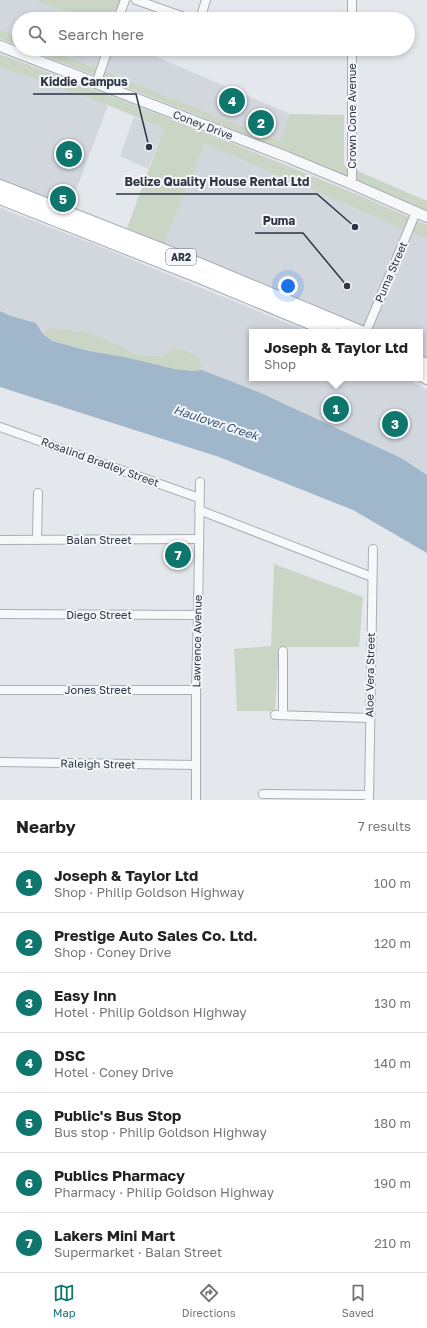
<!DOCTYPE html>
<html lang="en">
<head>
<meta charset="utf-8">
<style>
	body { margin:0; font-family:"Golos Text",sans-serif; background:#f6f6f6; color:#222 }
	.you { position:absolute; left:288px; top:286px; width:14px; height:14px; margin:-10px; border:3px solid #fff; border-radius:50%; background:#1a73e8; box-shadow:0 0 0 6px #1a73e833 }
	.badge { display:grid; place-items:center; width:26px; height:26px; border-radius:50%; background:#0f766e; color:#fff; font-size:13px; font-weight:700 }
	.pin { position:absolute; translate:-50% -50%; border:2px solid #fff; box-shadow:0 1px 4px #0006 }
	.popup { position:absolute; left:249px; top:329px; width:174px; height:52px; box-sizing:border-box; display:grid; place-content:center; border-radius:0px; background:#fff; filter:drop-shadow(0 1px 3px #0005); font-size:13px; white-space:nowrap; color:#767676 }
	.popup b { font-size:15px; color:#222 }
	.popup::after { content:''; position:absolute; left:50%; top:100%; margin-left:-8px; border:8px solid transparent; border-top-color:#fff }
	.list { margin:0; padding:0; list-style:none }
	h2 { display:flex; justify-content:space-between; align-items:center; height:52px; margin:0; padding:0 16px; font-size:17px }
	h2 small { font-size:13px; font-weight:400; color:#767676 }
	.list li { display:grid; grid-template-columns:26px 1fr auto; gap:12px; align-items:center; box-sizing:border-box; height:60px; padding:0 16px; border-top:1px solid #e0e0e0 }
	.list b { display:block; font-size:15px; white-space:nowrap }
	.list p { margin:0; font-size:13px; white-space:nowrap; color:#767676 }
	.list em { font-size:13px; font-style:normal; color:#767676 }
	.icon { flex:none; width:22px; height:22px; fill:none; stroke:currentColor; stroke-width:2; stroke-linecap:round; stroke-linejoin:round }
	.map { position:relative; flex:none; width:427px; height:800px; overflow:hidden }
	.search { position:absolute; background:#fff; box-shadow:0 2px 6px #0003; left:12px; right:12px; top:12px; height:44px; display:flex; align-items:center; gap:10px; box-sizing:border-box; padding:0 14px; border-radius:22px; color:#767676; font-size:15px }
	.sheet { height:472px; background:#fff }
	nav { display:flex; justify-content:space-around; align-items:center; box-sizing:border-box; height:56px; border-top:1px solid #e0e0e0; background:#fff; font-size:11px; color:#767676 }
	nav a { display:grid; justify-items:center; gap:2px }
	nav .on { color:#0f766e }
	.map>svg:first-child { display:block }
	.built { fill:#d2d7de }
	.green { fill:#cad5c5 }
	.water { fill:#a0b7cb }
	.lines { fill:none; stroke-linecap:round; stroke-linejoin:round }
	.minor-casing { stroke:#a9aeb6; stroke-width:10 }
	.tertiary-casing { stroke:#a9aeb6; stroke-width:12 }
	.primary-casing { stroke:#a3acb7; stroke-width:14 }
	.minor { stroke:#f7f8fa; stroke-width:8 }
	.tertiary { stroke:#f7f8fa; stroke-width:10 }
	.primary { stroke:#fff; stroke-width:12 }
	.labels { text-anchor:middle; stroke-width:4; stroke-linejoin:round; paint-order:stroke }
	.shield { fill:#f4f6f9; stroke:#68707a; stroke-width:1 }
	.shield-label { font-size:10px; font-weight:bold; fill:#2c3644 }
	.street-label { font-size:11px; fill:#2c3644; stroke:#f4f6f9 }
	.water-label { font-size:12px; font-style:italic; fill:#365678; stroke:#f4f6f9 }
	.leader { fill:none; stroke:#2c3644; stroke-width:1.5 }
	.callout-dot { fill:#2c3644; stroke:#f4f6f9; stroke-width:1.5 }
	.callout-label { font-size:12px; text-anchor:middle; font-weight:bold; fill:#2c3644; stroke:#f4f6f9; stroke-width:4; stroke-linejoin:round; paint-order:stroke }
</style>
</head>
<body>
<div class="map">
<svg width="427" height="800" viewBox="0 0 427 800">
	<rect width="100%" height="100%" fill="#e4e7ec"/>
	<g class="built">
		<polygon points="0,0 33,0 87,19 19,19 19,37 0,30"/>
		<polygon points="48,49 138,49 290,114 280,141"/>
		<polygon points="0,67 108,105 70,206 0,179"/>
		<polygon points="134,117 164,129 148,169 120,156"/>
		<polygon points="205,144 427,239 427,360 420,356 420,332 372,332 164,244"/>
		<polygon points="0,208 96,245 309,332 252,332 252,378 405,378 427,390 427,475 401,458 261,393 202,370 199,357 173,349 161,356 145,355 135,354 112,342 89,333 64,329 49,328 43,334 36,323 11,316 0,311"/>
	</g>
	<g class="green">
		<polygon points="33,0 120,0 114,19 87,19"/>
		<polygon points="0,30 19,37 19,46 0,39"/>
		<path d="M26,49H48L280,141L290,114L344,115V165L427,201V212C296,153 161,100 26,49Z"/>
		<path d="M0,54C77,83 153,112 229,142C295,169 362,195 427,225V239L205,144L164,244L127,228L164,129L108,105L0,67Z"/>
		<polygon points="49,328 64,329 89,333 112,342 135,354 145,355 161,356 173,349 184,350 199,357 202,370 193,371 175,369 125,357 89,351 52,341 43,334"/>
		<polygon points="274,564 363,597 359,647 279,647 275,711 237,711 234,649 271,646"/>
	</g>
	<polygon class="water" points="0,311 11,316 36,323 43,334 52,341 89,351 125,357 175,369 193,371 202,370 261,393 401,458 427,475 427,553 353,510 219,457 0,387"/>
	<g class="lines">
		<g class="minor-casing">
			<g id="minor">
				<polyline points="136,0 190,19"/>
				<polyline points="352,0 352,19"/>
				<polyline points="118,19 125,0"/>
				<polyline points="200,19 206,0"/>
				<polyline points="352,49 352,184"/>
				<polyline points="96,84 108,49"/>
				<polyline points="366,332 416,212"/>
				<polyline points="0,427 199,498"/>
				<polyline points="199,510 372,577"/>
				<polyline points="0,540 198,539"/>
				<polyline points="37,540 38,493"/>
				<polyline points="0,614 198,615"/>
				<polyline points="0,690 196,690"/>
				<polyline points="275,715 369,718"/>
				<polyline points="283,715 283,651"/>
				<polyline points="0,762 196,765"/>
				<polyline points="263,794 369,795"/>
				<polyline points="196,800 196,690 198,615 200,482"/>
				<polyline points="369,800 373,549"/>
			</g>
		</g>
		<g class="tertiary-casing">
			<polyline id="tertiary" points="0,46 287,157 352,184 427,217"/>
		</g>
		<g class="primary-casing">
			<g id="primary">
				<polyline points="0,186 206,267 361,332"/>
				<polyline points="0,198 202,278 332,332"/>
				<polyline points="420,362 427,365"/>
				<polyline points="420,374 427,378"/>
			</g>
		</g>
		<use href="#minor" class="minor"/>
		<use href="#tertiary" class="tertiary"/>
		<use href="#primary" class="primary"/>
	</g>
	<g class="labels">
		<rect class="shield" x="166" y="249" width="30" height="16" rx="3"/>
		<g class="shield-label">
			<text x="181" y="261">AR2</text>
		</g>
		<g class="street-label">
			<text transform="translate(352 116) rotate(-90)" y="4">Crown Cone Avenue</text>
			<text transform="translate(203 125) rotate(21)" y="4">Coney Drive</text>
			<text transform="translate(391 272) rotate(-67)" y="4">Puma Street</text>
			<text transform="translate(100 462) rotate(20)" y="4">Rosalind Bradley Street</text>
			<text x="99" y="544">Balan Street</text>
			<text x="99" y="619">Diego Street</text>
			<text transform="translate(197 641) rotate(-89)" y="4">Lawrence Avenue</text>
			<text transform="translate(370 675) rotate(-89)" y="4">Aloe Vera Street</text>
			<text x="98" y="694">Jones Street</text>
			<text transform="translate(98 764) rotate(1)" y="4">Raleigh Street</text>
		</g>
		<g class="water-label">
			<text transform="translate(216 423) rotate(18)" y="4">Haulover Creek</text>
		</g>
	</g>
	<path class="leader" d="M149 147L136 94H33M355 227L317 194H116M347 286L303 233H255"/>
	<g class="callout-dot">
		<circle cx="149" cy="147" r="4"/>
		<circle cx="355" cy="227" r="4"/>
		<circle cx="347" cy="286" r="4"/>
	</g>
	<g class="callout-label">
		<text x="84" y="86">Kiddie Campus</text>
		<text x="217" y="186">Belize Quality House Rental Ltd</text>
		<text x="279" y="225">Puma</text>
	</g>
</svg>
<div class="you"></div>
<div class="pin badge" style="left:336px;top:409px">1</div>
<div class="popup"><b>Joseph &amp; Taylor Ltd</b>Shop</div>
<div class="pin badge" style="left:261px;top:123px">2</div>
<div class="pin badge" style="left:395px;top:424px">3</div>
<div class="pin badge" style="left:232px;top:101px">4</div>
<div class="pin badge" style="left:63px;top:199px">5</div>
<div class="pin badge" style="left:69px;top:154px">6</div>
<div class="pin badge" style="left:178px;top:555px">7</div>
<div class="search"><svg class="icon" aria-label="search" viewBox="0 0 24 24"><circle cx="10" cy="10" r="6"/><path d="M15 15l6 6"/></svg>Search here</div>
</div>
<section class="sheet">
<h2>Nearby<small>7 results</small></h2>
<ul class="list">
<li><span class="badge">1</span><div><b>Joseph &amp; Taylor Ltd</b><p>Shop · Philip Goldson Highway</p></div><em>100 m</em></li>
<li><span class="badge">2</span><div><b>Prestige Auto Sales Co. Ltd.</b><p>Shop · Coney Drive</p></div><em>120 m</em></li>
<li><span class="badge">3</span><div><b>Easy Inn</b><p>Hotel · Philip Goldson Highway</p></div><em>130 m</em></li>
<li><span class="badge">4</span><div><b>DSC</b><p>Hotel · Coney Drive</p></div><em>140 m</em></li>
<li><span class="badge">5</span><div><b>Public's Bus Stop</b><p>Bus stop · Philip Goldson Highway</p></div><em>180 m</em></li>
<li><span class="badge">6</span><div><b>Publics Pharmacy</b><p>Pharmacy · Philip Goldson Highway</p></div><em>190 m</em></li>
<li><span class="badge">7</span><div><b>Lakers Mini Mart</b><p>Supermarket · Balan Street</p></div><em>210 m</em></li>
</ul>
</section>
<nav>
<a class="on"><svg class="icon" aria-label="map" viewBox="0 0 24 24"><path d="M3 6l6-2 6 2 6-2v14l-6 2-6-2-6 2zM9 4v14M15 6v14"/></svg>Map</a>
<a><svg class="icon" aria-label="directions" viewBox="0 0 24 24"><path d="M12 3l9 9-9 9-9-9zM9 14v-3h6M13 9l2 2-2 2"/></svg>Directions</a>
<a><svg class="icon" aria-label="saved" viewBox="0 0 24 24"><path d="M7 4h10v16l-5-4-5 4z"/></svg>Saved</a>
</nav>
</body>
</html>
